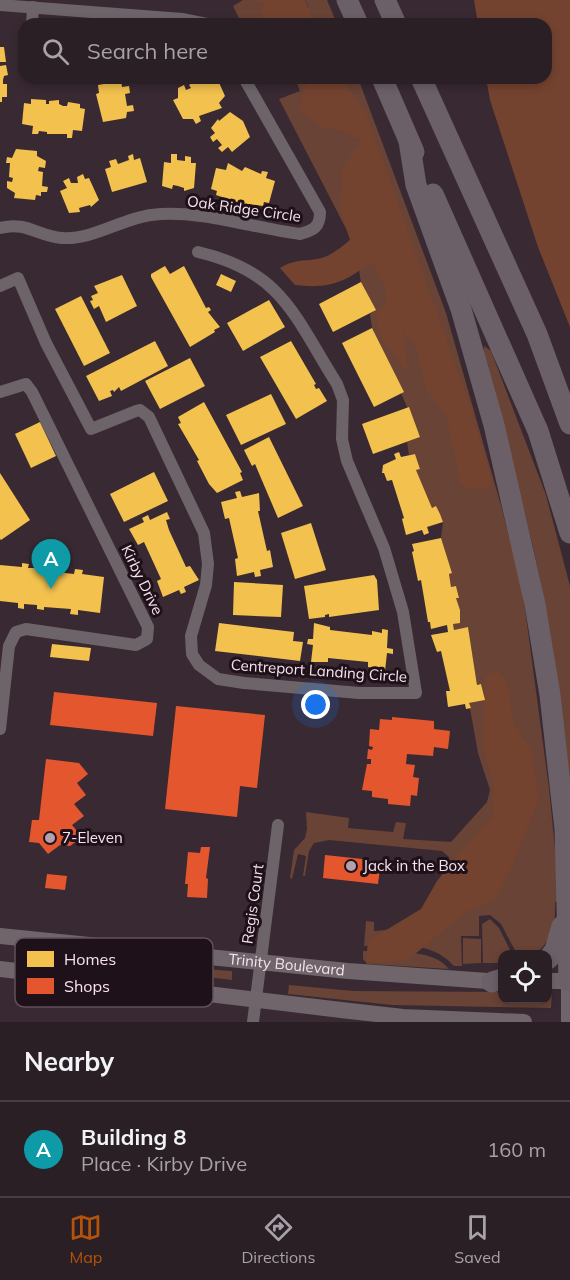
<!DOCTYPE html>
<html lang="en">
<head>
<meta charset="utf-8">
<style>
	body { margin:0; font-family:Mulish,sans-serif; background:#372c32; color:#f1f3f6 }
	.controls { position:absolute; right:18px; bottom:18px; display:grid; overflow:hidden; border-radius:12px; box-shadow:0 3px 9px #0003 }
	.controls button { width:54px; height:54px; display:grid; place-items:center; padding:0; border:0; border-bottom:2px solid #473d43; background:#2b1f26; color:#f1f3f6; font:30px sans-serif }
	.you { position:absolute; left:316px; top:705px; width:21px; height:21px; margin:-15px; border:4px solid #fff; border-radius:50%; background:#1a73e8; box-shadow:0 0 0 9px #1a73e833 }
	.badge { display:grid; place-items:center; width:39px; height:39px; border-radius:50%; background:#b45309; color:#fff; font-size:20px; font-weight:700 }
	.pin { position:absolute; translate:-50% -50px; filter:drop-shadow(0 2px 3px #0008) }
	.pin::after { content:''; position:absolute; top:32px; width:21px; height:18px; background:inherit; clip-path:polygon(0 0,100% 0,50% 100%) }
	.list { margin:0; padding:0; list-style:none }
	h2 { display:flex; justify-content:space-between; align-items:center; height:78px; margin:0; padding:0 24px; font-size:26px }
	h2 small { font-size:20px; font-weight:400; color:#a6a2a7 }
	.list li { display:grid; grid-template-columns:39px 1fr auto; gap:18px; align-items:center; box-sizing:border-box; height:96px; padding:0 24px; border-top:2px solid #473d43 }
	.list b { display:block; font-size:22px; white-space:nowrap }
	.list p { margin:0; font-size:20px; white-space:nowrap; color:#a6a2a7 }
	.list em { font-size:20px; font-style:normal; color:#a6a2a7 }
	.icon { flex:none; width:33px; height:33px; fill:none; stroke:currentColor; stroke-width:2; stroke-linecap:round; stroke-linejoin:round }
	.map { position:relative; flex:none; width:570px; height:1022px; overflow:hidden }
	.search { position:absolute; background:#2b1f26; box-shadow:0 3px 9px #0003; left:18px; right:18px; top:18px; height:66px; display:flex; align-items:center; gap:15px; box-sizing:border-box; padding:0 21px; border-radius:18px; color:#a6a2a7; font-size:22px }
	.sheet { height:174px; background:#2b1f26 }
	nav { display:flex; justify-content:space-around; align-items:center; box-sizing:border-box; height:84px; border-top:2px solid #473d43; background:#2b1f26; font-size:16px; color:#a6a2a7 }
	nav a { display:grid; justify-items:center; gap:3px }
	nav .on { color:#b45309 }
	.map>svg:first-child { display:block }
	.green { fill:#694335 }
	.forest { fill:#74432f }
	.homes { fill:#f2c14e }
	.shops { fill:#e4572e }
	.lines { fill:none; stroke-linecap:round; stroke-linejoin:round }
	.minor { stroke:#6c6469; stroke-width:12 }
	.secondary { stroke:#6f656b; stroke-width:16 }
	.motorway { stroke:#6c6068; stroke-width:21 }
	.poi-dot { fill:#b4a1ac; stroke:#1f1119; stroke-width:2 }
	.labels { text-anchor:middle; stroke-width:6; stroke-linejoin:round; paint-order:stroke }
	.street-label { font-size:15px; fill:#f7e2ed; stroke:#1f1119 }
	.poi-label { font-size:15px; fill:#f7e2ed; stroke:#1f1119; text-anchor:start }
	.key { fill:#1f1119; stroke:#605059; stroke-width:1.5 }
	.key-label { font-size:16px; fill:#f7e2ed }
</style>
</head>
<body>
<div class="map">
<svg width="570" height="1022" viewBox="0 0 570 1022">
	<rect width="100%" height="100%" fill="#392933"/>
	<g class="green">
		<polygon points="243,0 308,7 305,0 327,0 337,24 242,24 233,6"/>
		<path d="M295,78H358L446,313L502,509L523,594L549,788L560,901L555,902C556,923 552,941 535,954H517L501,924L490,915L479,916V936H461L462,966H454C432,941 395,944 364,946L366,921L374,922V931C415,930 428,902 452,874L449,857L442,851L329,840L314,843L309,851L305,876H303L306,856L298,854L292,879L290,878L294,850L305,838L307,829L306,812L349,818L348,828L393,832L396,822L406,823L403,839L451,842L487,802L490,790L478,753L469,703L485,700L481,684L477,685L468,627L454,630L453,624L460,622V610L456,598H459L456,586L451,587L449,574L452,573L441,538L443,522L436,507L432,508L416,470L420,469L415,454L409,455L407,442L420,437L401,393L403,391L372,328L370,314L375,309L361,282L355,246L279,99L300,91Z"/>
		<path d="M484,346L491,351L546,495L570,586V786C562,717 555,647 540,579C524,504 504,431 483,358Z"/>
		<polygon points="490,919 499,928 512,954 502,954 502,963 483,963 482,924"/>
		<polygon points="463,938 481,939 481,963 463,964"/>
		<path d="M363,951C389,953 432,947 449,969L367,964L363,959Z"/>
		<polygon points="39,957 232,971 232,980 199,976 101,973 38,966"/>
		<polygon points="289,985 353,991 502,992 502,1000 548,1000 548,992 552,992 551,1008 392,1005 288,994"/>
	</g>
	<g class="forest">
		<polygon points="240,0 305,0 314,24 260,24 264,3"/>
		<polygon points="474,0 570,0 570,327 538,247 490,100 486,78 546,78 546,24 478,24"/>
		<path d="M302,78H341L366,114L468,400L493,485L474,490L461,485L446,415L426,389L416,346L403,331L408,372C393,355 373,335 377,311L387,304L383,281L373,264C361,267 354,276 343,280C327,287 312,287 295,285L280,268C292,260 303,261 317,259C330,257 340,248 350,240L340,209L342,169L361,140L342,131L324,128L300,110L301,99L306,86Z"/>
		<polygon points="498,670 506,679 514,724 530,748 539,799 512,866 495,899 466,912 409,959 384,963 366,961 368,941 421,909 437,881 461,851 493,816 493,782 483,748 485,676"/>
	</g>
	<g class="homes">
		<polygon points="0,47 4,47 6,62 0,62"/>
		<polygon points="6,65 8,75 4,76 3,80 3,84 7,84 7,97 2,97 2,102 0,102 0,66"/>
		<polygon points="201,78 217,78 225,96 219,103 222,108 199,116 201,121 196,124 193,119 183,119 173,100 178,98 178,88 184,85 186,90 191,88 189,85"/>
		<polygon points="121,81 122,87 129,86 130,93 125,94 127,106 133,105 134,111 127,112 126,118 103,122 96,94 99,93 98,85"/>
		<polygon points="31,99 46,100 46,104 49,104 49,101 59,100 59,104 63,106 67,106 68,102 80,104 80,108 85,109 82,131 73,130 72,138 67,138 67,134 47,134 47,132 39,131 38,134 32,134 33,126 22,124 24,103 31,104"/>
		<polygon points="230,112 243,121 250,137 232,152 228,147 222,152 218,148 222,145 217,139 213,142 210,137 215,133 211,128 218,119 219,121"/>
		<polygon points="16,149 37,151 37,156 46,161 45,168 39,167 38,171 43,172 42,186 48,187 47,192 41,192 41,196 36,195 35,200 14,198 15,193 7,188 7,181 12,182 13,178 9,177 10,163 6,163 7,157 12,158"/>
		<polygon points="133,154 134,160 140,158 147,182 112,192 105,169 111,167 109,161 116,159 118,164 129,160 128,156"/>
		<polygon points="171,154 177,154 177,160 185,161 185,156 191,157 191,163 196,163 194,188 184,191 184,188 178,186 173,185 172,189 162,186 164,162 171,163"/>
		<polygon points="228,163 242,171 245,167 261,174 262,171 268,172 266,178 275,181 269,203 264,202 263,206 240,203 216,195 217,191 211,189 216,168 226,170"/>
		<polygon points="83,174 85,179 89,178 99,200 91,207 90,205 79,208 80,212 69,213 60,191 67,188 63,181 69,178 71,183 78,183 77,177"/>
		<polygon points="165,266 170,274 184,266 206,308 209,307 211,310 208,312 220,327 214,330 215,332 190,347 151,277 151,274"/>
		<polygon points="221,274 236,281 231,292 216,285"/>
		<polygon points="122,275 137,306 106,322 99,306 94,309 90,301 93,300 91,296 98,293 94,286"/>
		<polygon points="361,282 376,310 333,332 319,304"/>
		<polygon points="81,296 110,353 84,366 55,309"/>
		<polygon points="269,300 285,327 243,351 227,323"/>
		<polygon points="372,328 404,392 374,407 342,343"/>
		<polygon points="155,341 168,366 121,391 119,387 114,392 113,390 110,391 112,396 99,401 86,376"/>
		<polygon points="291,341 316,384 314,385 316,389 319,388 327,401 296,419 260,357"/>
		<polygon points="190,358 205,386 160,409 145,381"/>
		<polygon points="271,394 286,424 241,445 226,415"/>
		<polygon points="204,402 242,472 240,473 243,480 217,493 209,484 197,461 199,460 178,424 181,423 178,417"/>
		<polygon points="409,407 420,437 373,454 362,424"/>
		<polygon points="40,422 56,456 31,468 15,434"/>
		<polygon points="269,437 303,506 278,518 255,464 252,466 244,450"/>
		<polygon points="399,452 401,457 415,454 420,469 416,470 432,508 436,506 440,514 443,522 427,527 429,533 424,535 422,530 406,535 402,519 404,518 392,480 387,481 384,473 382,473 383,465 396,459 394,454"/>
		<polygon points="154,472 168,501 124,522 110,494"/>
		<polygon points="0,473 30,520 1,540 0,539"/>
		<polygon points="240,491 242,497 259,493 260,511 258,511 267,551 270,550 273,567 260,570 261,576 255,577 254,572 237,576 235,559 238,558 229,518 225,519 221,502 237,498 235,492"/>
		<polygon points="167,512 170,519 166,520 169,530 186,567 190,566 199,580 184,587 186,592 181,594 179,590 163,597 157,581 161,579 144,542 138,545 129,529 144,522 142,518 148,515 150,520"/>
		<polygon points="311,523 326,570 295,579 281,533"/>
		<polygon points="441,538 452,573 449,574 451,587 456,586 459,598 456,598 460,610 460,623 453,624 454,630 468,627 477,685 481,684 485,700 469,703 471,708 466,709 465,704 448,707 446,691 450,691 441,651 437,652 431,635 448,632 447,625 431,629 430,622 428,622 421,580 418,581 412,552 414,551 412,544"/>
		<polygon points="22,563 29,564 28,568 48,568 47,571 74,574 75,569 83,570 82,574 104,577 100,613 78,610 78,615 70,614 71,609 44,607 44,610 37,609 37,605 24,604 24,609 18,608 18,603 0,601 0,565 22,567"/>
		<polygon points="374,575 377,580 379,610 329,617 329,614 325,615 325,617 309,619 304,586"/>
		<polygon points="234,582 283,585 281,617 233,615"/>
		<polygon points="219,623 294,632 293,641 303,642 300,661 215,651"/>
		<polygon points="314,623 330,627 330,630 372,635 372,631 382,633 382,629 388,630 387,648 393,649 393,654 387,653 385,671 368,667 368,662 328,658 328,662 311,662 313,645 307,644 308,639 313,639"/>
		<polygon points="52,644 91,648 89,661 50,657"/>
	</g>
	<g class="shops">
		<polygon points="54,692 157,703 153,736 50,725"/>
		<polygon points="176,706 265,715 257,788 240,786 237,817 165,809"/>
		<polygon points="392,717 434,721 434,729 450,731 448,749 434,747 433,756 407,754 406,764 415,765 413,777 419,778 417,796 411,795 410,806 388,804 388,799 372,797 372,791 362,790 367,764 371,764 371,759 367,759 368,749 372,750 373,747 369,746 370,729 379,730 380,719 392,720"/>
		<polygon points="46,759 79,763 88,774 77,783 86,795 74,804 84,816 72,825 82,837 70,846 60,845 48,854 39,843 29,842 32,820 39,820"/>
		<polygon points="201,847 210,847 206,878 208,879 207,898 187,897 188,884 185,884 188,852 200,853"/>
		<polygon points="325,855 381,861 378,884 323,878"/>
		<polygon points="47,874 67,876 65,890 45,888"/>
	</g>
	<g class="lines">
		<g class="minor">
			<polyline points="0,5 182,19 207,24"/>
			<polyline points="32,24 33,7"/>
			<path d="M0,228C26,221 38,236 62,238C93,240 121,219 151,215C200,209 252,228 300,234C314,230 320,227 320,212L244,78"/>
			<path d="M0,286L18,278L46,343L91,429L136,411L140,410L149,417L204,533L208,564L206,585L191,636L192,654L199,665L218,679L244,683L359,693H416L403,612L384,548L347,461L342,439L343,400L337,384C294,316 283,272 198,252"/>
			<polyline points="0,392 26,384 32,392 148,627 147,639 136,645 26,629 16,632 9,646 0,729"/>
			<polyline points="253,1022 278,825"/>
		</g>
		<g class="secondary">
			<path id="s1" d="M0,936L348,971L502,982"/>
			<polyline points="0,969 341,1010 403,1017 524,1022"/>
			<polyline points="548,981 570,981"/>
			<polyline points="569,1022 569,981"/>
		</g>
		<g class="motorway">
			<polyline points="347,0 358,24"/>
			<polyline points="385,0 396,24"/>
			<polyline points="382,78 414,152"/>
			<polyline points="421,78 537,334 570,424"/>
			<polyline points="409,141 416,185 461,309 494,425 535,604 550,695 565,829 569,981"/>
			<polyline points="433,194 538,431 570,533"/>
			<polyline points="548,959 555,950 562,926"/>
			<polyline points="492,982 502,979"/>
		</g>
	</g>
	<g class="poi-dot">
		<circle cx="50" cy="838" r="6"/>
		<circle cx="351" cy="866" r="6"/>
	</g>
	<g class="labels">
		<g class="street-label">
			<text transform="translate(244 209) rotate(8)" y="5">Oak Ridge Circle</text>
			<text transform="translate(142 580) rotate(64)" y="5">Kirby Drive</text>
			<text transform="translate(319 671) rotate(4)" y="5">Centreport Landing Circle</text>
			<text transform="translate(253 904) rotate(-82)" y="5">Regis Court</text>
			<text dy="5" stroke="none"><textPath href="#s1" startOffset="288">Trinity Boulevard</textPath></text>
		</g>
		<g class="poi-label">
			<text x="62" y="843">7-Eleven</text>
			<text x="363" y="871">Jack in the Box</text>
		</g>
	</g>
	<rect x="15" y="938" width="198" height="69" rx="9" class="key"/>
	<rect x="27" y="951" width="27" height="16" fill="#f2c14e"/>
	<rect x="27" y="978" width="27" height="16" fill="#e4572e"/>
	<g class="key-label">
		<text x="64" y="965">Homes</text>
		<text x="64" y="992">Shops</text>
	</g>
</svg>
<div class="controls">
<button><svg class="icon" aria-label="locate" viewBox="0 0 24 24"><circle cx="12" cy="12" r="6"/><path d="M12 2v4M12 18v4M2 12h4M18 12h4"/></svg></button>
</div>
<div class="you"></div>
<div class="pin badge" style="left:51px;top:589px;background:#0f9aa8">A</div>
<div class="search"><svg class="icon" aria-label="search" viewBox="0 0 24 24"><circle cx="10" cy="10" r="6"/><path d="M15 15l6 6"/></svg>Search here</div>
</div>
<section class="sheet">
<h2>Nearby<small></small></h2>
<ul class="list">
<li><span class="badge" style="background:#0f9aa8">A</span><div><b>Building 8</b><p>Place · Kirby Drive</p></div><em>160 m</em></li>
</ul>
</section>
<nav>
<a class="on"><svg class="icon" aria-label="map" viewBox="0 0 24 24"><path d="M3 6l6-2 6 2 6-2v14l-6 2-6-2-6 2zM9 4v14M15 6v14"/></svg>Map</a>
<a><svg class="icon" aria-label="directions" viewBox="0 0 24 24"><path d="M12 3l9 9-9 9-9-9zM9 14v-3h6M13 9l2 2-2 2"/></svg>Directions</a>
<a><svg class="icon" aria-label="saved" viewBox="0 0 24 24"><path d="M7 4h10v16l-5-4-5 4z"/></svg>Saved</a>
</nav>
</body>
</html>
